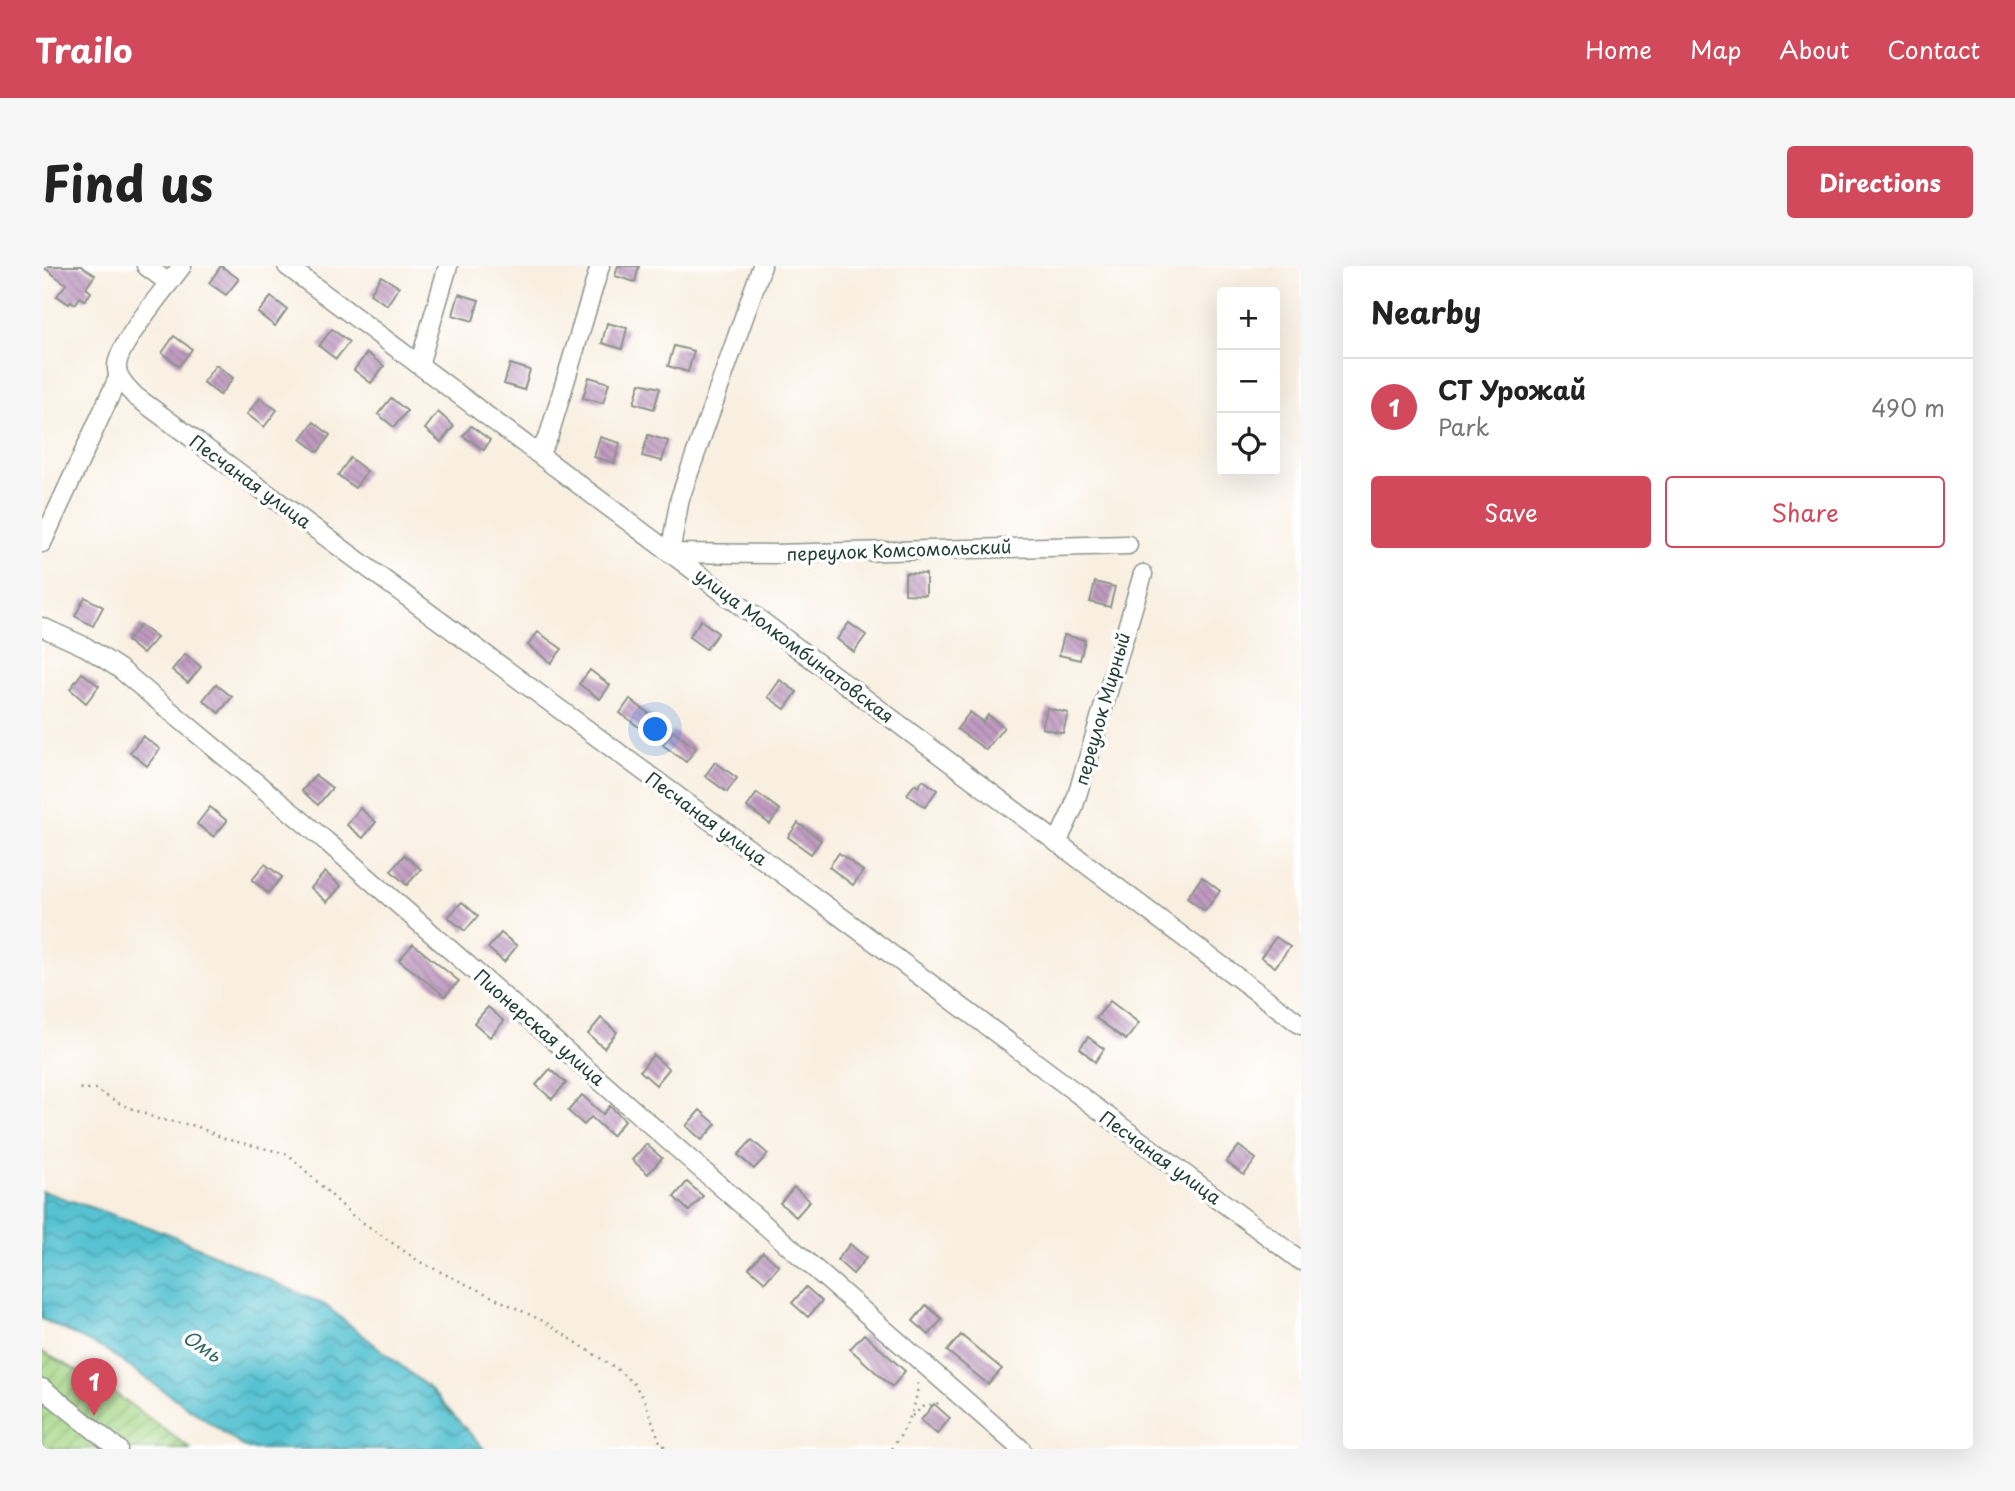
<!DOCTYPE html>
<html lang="en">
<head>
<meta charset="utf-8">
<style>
	body { margin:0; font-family:"Playpen Sans",sans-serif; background:#f6f6f6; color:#222 }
	.controls { position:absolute; right:21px; top:21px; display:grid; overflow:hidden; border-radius:7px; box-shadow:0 7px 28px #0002 }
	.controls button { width:63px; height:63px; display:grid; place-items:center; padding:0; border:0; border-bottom:2px solid #e0e0e0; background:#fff; color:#222; font:35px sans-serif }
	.you { position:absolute; left:614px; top:464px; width:24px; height:24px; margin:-18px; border:5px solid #fff; border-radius:50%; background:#1a73e8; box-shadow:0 0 0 10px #1a73e833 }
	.badge { display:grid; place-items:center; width:46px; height:46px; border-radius:50%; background:#d1495b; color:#fff; font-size:23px; font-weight:700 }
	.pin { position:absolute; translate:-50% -58px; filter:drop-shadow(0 2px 4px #0008) }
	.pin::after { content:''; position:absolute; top:37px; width:24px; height:21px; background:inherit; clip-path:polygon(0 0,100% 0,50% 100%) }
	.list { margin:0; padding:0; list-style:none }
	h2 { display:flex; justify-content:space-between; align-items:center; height:91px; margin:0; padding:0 28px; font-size:30px }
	h2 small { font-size:23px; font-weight:400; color:#767676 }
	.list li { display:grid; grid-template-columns:46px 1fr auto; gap:21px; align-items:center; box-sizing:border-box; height:98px; padding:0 28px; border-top:2px solid #e0e0e0 }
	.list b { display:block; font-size:26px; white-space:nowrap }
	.list p { margin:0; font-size:23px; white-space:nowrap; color:#767676 }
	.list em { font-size:23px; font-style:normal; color:#767676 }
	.actions { display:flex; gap:14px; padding:21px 28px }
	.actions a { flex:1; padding:16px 0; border:2px solid #d1495b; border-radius:7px; text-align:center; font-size:24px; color:#d1495b }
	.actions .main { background:#d1495b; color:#fff }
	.icon { flex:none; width:38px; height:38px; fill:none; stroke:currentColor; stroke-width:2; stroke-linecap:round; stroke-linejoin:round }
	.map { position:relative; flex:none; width:1259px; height:1183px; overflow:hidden; border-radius:7px }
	header { display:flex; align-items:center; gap:42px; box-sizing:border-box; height:98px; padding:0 35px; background:#d1495b; color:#fff }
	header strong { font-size:33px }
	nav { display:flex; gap:38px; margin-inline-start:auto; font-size:24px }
	.intro { display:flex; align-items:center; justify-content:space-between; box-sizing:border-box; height:168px; padding:0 42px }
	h1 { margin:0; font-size:49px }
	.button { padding:18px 32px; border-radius:7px; background:#d1495b; color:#fff; font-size:24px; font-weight:700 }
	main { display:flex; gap:42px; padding:0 42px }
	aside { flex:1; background:#fff; border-radius:7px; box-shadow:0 7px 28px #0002 }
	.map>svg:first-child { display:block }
	.garden { fill:url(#garden-furrows); stroke:#628a5c; stroke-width:2 }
	.water { fill:url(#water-waves); stroke:#3b8083; stroke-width:2 }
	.building { fill:url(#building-back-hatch) }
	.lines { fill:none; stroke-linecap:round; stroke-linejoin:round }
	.minor-casing { stroke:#8c968a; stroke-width:21 }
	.path { stroke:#8c968a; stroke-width:2.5; stroke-dasharray:2 5; stroke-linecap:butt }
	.minor { stroke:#fff; stroke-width:18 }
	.labels { text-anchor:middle; stroke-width:7; stroke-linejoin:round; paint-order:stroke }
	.street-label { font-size:18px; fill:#1f3d34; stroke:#fff }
	.water-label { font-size:19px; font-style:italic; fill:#306563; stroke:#fff }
</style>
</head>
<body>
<header>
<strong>Trailo</strong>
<nav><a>Home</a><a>Map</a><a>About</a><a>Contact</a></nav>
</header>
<div class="intro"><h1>Find us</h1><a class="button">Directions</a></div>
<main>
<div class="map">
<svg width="1259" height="1183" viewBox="0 0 1259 1183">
	<defs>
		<pattern id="garden-furrows" width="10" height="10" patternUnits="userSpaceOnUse" patternTransform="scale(1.75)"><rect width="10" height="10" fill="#a4d685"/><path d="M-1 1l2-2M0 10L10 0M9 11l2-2" fill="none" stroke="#85af6e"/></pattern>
		<pattern id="water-waves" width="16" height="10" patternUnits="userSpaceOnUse" patternTransform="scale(1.75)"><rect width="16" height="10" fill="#57c2d2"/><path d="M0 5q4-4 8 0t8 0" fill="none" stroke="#479fab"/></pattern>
		<pattern id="building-back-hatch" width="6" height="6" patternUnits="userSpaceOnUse" patternTransform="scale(1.75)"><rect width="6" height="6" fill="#c09ac1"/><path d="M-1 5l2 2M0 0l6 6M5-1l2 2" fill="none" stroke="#9b7f9e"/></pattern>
	</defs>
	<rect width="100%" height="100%" fill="#fff"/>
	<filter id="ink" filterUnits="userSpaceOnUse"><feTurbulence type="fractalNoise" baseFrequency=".0143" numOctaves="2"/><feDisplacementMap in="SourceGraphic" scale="14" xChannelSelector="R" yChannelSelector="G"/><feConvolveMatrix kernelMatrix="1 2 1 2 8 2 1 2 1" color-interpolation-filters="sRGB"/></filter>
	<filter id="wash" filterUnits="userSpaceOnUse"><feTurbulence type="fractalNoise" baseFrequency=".00686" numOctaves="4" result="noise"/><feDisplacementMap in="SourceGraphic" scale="28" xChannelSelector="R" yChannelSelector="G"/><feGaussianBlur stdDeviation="1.57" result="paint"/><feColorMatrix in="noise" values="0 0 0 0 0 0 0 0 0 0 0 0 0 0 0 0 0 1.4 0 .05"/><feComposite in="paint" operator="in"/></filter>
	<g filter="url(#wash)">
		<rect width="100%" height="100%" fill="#f9efe1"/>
		<polygon class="garden" points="0,1086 59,1117 149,1183 0,1183"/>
		<polygon class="water" points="0,925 125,967 283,1039 387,1122 442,1183 205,1183 62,1083 0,1053"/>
		<g id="blocks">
			<g class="building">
				<polygon points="0,0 39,0 53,9 44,22 49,26 43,35 38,31 33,38 29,35 27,38 15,30 24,18"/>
				<polygon points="179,0 197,13 184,29 167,17"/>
				<polygon points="576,0 597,0 593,16 573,10"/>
				<polygon points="339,10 357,21 345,39 328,28"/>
				<polygon points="417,28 437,34 431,55 411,49"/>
				<polygon points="229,31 245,43 233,60 216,47"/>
				<polygon points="565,57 585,62 580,83 560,77"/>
				<polygon points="290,63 307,76 294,93 277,80"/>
				<polygon points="132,70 150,83 137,100 120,87"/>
				<polygon points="632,80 652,85 646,106 626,100"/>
				<polygon points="325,87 342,100 329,117 312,104"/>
				<polygon points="468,98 488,104 482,124 462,118"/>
				<polygon points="174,99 191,112 178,129 161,116"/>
				<polygon points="547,111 567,117 561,137 541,132"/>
				<polygon points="598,117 618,122 612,143 592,137"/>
				<polygon points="218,132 235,144 222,161 205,148"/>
				<polygon points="349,132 365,145 352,161 336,148"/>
				<polygon points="396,146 412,160 399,176 383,163"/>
				<polygon points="272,156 288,169 276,186 259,173"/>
				<polygon points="429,160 448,174 442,184 421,170"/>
				<polygon points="606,169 626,175 620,195 600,190"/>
				<polygon points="558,171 578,177 572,197 552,191"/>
				<polygon points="308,192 325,205 313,222 296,209"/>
				<polygon points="863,307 884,308 884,329 863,328"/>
				<polygon points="1053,316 1073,321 1068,341 1048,336"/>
				<polygon points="43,331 61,341 51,360 33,350"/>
				<polygon points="659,354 676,367 664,383 647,371"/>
				<polygon points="807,357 824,369 812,386 795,373"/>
				<polygon points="98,359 115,372 101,388 85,375"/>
				<polygon points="496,366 520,383 509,397 486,379"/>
				<polygon points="1022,369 1043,374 1038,394 1017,389"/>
				<polygon points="143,388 159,401 146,417 130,404"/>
				<polygon points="548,404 568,419 558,433 537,418"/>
				<polygon points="40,407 57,420 44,437 28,423"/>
				<polygon points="738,414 755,426 743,443 726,431"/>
				<polygon points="174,418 190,431 177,447 161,434"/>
				<polygon points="588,433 611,451 601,464 578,447"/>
				<polygon points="1005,442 1026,447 1021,467 1000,462"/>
				<polygon points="928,446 941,456 946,449 962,461 944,484 915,463"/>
				<polygon points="631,465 654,482 644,496 621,479"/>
				<polygon points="101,470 118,483 105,500 88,486"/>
				<polygon points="673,496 695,512 685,526 663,510"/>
				<polygon points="273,509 290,522 276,539 260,525"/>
				<polygon points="881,514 895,524 883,541 865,528 873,518 876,521"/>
				<polygon points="715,527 738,544 728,558 705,541"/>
				<polygon points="168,541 185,555 172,571 155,558"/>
				<polygon points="318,542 334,556 321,572 305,559"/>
				<polygon points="756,557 779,574 769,588 746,571"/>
				<polygon points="797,587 821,605 811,619 787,601"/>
				<polygon points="362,589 379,603 365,619 349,605"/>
				<polygon points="223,598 240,611 226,627 210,614"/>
				<polygon points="283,606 299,620 285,636 269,622"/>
				<polygon points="1160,611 1178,625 1163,645 1145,632"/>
				<polygon points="420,636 436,650 423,665 406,651"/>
				<polygon points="459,667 475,680 462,696 446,682"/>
				<polygon points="1234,671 1248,681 1233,701 1219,691"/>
				<polygon points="371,678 417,715 403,730 357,694"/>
				<polygon points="1068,735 1097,757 1084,774 1054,752"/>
				<polygon points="446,741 462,755 448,771 432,757"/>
				<polygon points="559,752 575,766 562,782 546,768"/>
				<polygon points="1046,771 1062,783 1053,796 1038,782"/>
				<polygon points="611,789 627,803 614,819 598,805"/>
				<polygon points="508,803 524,817 510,833 494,819"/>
				<polygon points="540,829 561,848 568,840 583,854 570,870 549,851 542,859 526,845"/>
				<polygon points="658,844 674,858 660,874 644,860"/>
				<polygon points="710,874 726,888 712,903 696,889"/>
				<polygon points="604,878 620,892 606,908 590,894"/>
				<polygon points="1197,880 1214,893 1202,909 1184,896"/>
				<polygon points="645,916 661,930 647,945 632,931"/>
				<polygon points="752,921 768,935 754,951 738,937"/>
				<polygon points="808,978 824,992 811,1008 795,994"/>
				<polygon points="721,986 737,1000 723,1016 707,1002"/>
				<polygon points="764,1021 780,1035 766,1051 750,1037"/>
				<polygon points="884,1039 900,1053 887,1069 871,1055"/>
				<polygon points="822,1068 863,1105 850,1121 808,1083"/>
				<polygon points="919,1069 960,1103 946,1118 905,1085"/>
				<polygon points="892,1138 908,1152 895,1168 879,1154"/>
			</g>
		</g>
	</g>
	<g filter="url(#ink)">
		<use href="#blocks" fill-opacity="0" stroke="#8c968a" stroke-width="2"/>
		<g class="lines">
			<g class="minor-casing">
				<g id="minor">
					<polyline points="104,0 127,17"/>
					<path d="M140,0C126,19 73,81 75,102C75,113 86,122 93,130L810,659L1259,995"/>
					<polyline points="245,0 1259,759"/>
					<polyline points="720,0 638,232 628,287 732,288 1086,279"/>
					<polyline points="377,99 406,0"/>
					<polyline points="497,188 507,169 558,0"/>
					<polyline points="0,277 77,110"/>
					<polyline points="0,361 44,381 78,403 284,575 979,1183"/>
					<polyline points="1015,577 1031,543 1101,308"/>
					<polyline points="0,1122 76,1183"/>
				</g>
			</g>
			<g class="path">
				<polyline points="38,823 53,823 80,839 116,853 154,860 183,873 246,888 310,949 378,996 503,1056 576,1104 592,1118 602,1133 618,1176 625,1183"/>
				<polyline points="870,1150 881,1141 901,1136"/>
				<path d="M850,1183C865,1160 876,1141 876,1112"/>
			</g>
			<use href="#minor" class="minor"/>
		</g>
	</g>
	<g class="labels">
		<g class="street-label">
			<text transform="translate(208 216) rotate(36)" y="6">Песчаная улица</text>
			<text transform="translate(857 285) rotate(-2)" y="6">переулок Комсомольский</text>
			<text transform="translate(752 380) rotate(37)" y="6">улица Молкомбинатовская</text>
			<text transform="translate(1061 443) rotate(-74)" y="6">переулок Мирный</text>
			<text transform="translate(664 553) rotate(36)" y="6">Песчаная улица</text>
			<text transform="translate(497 762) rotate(41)" y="6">Пионерская улица</text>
			<text transform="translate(1118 892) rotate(36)" y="6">Песчаная улица</text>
		</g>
		<g class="water-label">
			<text transform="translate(160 1080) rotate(34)" y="7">Омь</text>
		</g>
	</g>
</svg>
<div class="controls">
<button>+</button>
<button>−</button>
<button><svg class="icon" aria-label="locate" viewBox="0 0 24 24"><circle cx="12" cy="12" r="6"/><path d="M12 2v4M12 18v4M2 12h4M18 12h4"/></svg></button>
</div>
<div class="you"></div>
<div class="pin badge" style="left:52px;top:1150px">1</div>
</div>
<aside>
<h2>Nearby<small></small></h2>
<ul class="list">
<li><span class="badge">1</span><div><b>СТ Урожай</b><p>Park</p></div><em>490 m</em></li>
</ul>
<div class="actions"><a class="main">Save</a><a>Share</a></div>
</aside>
</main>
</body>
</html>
